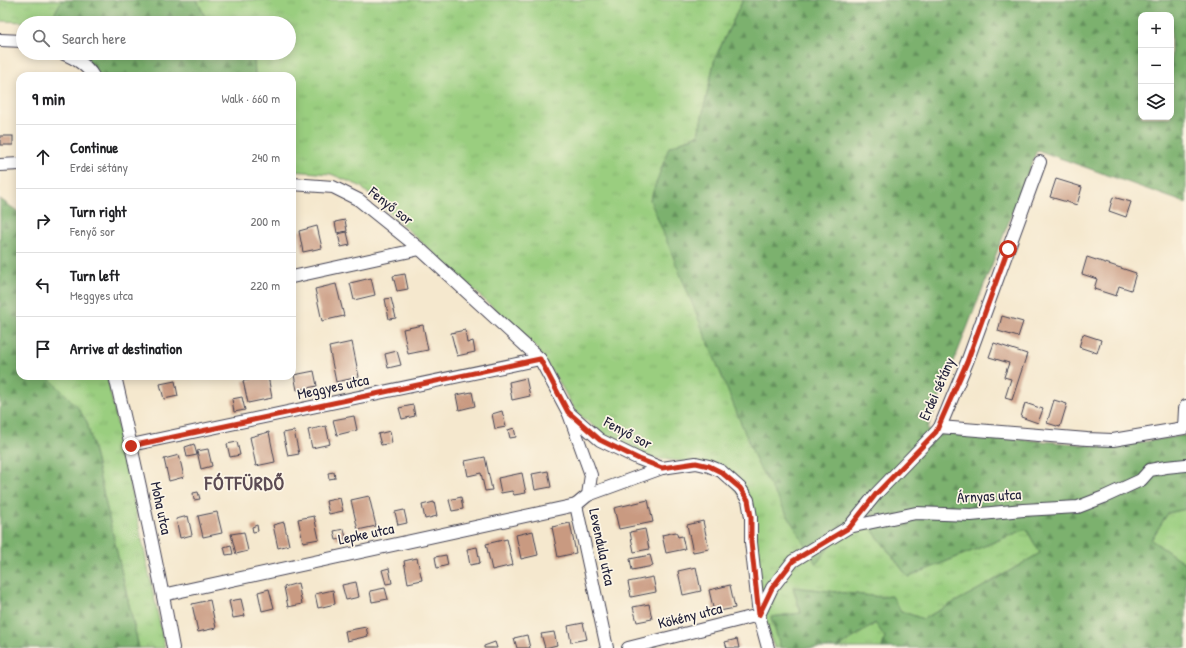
<!DOCTYPE html>
<html lang="en">
<head>
<meta charset="utf-8">
<style>
	body { margin:0; font-family:"Patrick Hand",sans-serif; background:#f2f2f2; color:#202124 }
	.controls { position:absolute; right:12px; top:12px; display:grid; overflow:hidden; border-radius:8px; box-shadow:0 2px 10px #0003 }
	.controls button { width:36px; height:36px; display:grid; place-items:center; padding:0; border:0; border-bottom:1px solid #e0e0e0; background:#fff; color:#202124; font:20px sans-serif }
	.stop { position:absolute; width:12px; height:12px; margin:-9px; border:3px solid #c8321e; border-radius:50%; background:#fff }
	.stop.end { background:#c8321e; border-color:#fff; box-shadow:0 1px 4px #0008 }
	.list { margin:0; padding:0; list-style:none }
	h2 { display:flex; justify-content:space-between; align-items:center; height:52px; margin:0; padding:0 16px; font-size:17px }
	h2 small { font-size:13px; font-weight:400; color:#757577 }
	.list li { display:grid; grid-template-columns:26px 1fr auto; gap:12px; align-items:center; box-sizing:border-box; height:64px; padding:0 16px; border-top:1px solid #e0e0e0 }
	.list b { display:block; font-size:15px; white-space:nowrap }
	.list p { margin:0; font-size:13px; white-space:nowrap; color:#757577 }
	.list em { font-size:13px; font-style:normal; color:#757577 }
	.icon { flex:none; width:22px; height:22px; fill:none; stroke:currentColor; stroke-width:2; stroke-linecap:round; stroke-linejoin:round }
	.map { position:relative; flex:none; width:1186px; height:648px; overflow:hidden }
	.search { position:absolute; background:#fff; box-shadow:0 2px 10px #0003; left:16px; top:16px; width:280px; height:44px; display:flex; align-items:center; gap:10px; box-sizing:border-box; padding:0 14px; border-radius:22px; color:#757577; font-size:15px }
	.panel { position:absolute; background:#fff; box-shadow:0 2px 10px #0003; left:16px; top:72px; width:280px; height:308px; border-radius:12px }
	.map>svg:first-child { display:block }
	.grass { fill:url(#grass-tufts); stroke:#5e785d }
	.forest { fill:url(#forest-firs); stroke:#4e6a54; fill-rule:evenodd }
	.building { fill:#c99a81 }
	.lines { fill:none; stroke-linecap:round; stroke-linejoin:round }
	.street-casing { stroke:#424051; stroke-width:14 }
	.street { stroke:#fff; stroke-width:12 }
	.route { stroke:#c8321e; stroke-width:5 }
	.labels { text-anchor:middle; stroke-width:3.5; stroke-linejoin:round; paint-order:stroke }
	.street-label { font-size:15px; fill:#22223b; stroke:#fcf5e5 }
	.district-label { font-size:19px; font-weight:bold; letter-spacing:1px; fill:#5c4c54; stroke:#fcf5e5 }
</style>
</head>
<body>
<div class="map">
<svg width="1186" height="648" viewBox="0 0 1186 648">
	<defs>
		<pattern id="grass-tufts" width="24" height="20" patternUnits="userSpaceOnUse"><rect width="24" height="20" fill="#9ace7f"/><path d="M3 7l-1-3M5 7V3M7 7l1-3M15 17l-1-3M17 17v-4M19 17l1-3" fill="none" stroke="#84b16f"/></pattern>
		<pattern id="forest-firs" width="22" height="20" patternUnits="userSpaceOnUse"><rect width="22" height="20" fill="#7bb16e"/><path d="M5 1l3.5 6h-7zM16 11l3.5 6h-7z" fill="#64905c"/></pattern>
	</defs>
	<rect width="100%" height="100%" fill="#fcf5e5"/>
	<filter id="ink" filterUnits="userSpaceOnUse"><feTurbulence type="fractalNoise" baseFrequency=".025" numOctaves="2"/><feDisplacementMap in="SourceGraphic" scale="8" xChannelSelector="R" yChannelSelector="G"/><feConvolveMatrix kernelMatrix="1 2 1 2 8 2 1 2 1" color-interpolation-filters="sRGB"/></filter>
	<filter id="wash" filterUnits="userSpaceOnUse"><feTurbulence type="fractalNoise" baseFrequency=".012" numOctaves="4" result="noise"/><feDisplacementMap in="SourceGraphic" scale="16" xChannelSelector="R" yChannelSelector="G"/><feGaussianBlur stdDeviation="0.9" result="paint"/><feColorMatrix in="noise" values="0 0 0 0 0 0 0 0 0 0 0 0 0 0 0 0 0 1.4 0 .05"/><feComposite in="paint" operator="in"/></filter>
	<g filter="url(#wash)">
		<rect width="100%" height="100%" fill="#f5e8ce"/>
		<g class="grass">
			<polygon points="0,0 62,0 49,23 0,21"/>
			<polygon points="197,0 743,0 715,58 698,135 669,147 858,511 908,577 1026,529 1040,553 979,589 923,619 901,611 891,596 881,597 793,587 801,613 771,617 781,648 774,648 756,594 745,502 724,475 696,463 637,456 609,439 576,412 559,382 534,345 360,186 331,174 292,171 292,76 255,76 254,58 243,53 289,53 289,23 208,23"/>
			<polygon points="47,376 107,376 165,648 139,648 87,422"/>
			<polygon points="1186,509 1186,561 1183,562 1151,540 1168,513"/>
			<polygon points="876,623 885,637 882,648 838,648"/>
		</g>
		<g class="forest">
			<polygon points="62,0 197,0 208,23 49,23"/>
			<path d="M743,0H1186V203L1037,150L927,430L936,432L1112,447L1186,435V509L1168,513L1151,540L1183,562L1186,561V648H882L885,637L875,623L838,648H781L771,617L801,613L793,587L881,597L892,596L901,611L923,619L979,589L1040,553L1026,529L908,577L858,511L816,564L758,465L650,200L669,147L698,135L715,58ZM1141,15H1171V117H1141Z"/>
			<polygon points="74,53 243,53 254,58 255,76 90,76"/>
			<polygon points="0,199 20,213 20,311 19,314 20,319 20,376 47,376 77,406 87,422 139,648 0,648"/>
		</g>
		<g id="blocks">
			<g class="building">
				<rect x="0" y="136" width="13" height="9"/>
				<polygon points="1056,179 1082,187 1077,205 1050,197"/>
				<polygon points="1113,197 1131,202 1126,217 1109,211"/>
				<polygon points="345,220 347,231 337,233 335,222"/>
				<polygon points="317,226 322,248 303,252 299,231"/>
				<polygon points="347,232 350,245 341,247 338,234"/>
				<polygon points="1087,257 1136,273 1131,290 1119,286 1116,296 1094,289 1097,279 1082,274"/>
				<polygon points="405,274 408,289 397,291 393,276"/>
				<polygon points="371,278 375,295 354,300 350,283"/>
				<polygon points="336,284 344,316 322,321 315,289"/>
				<polygon points="391,298 396,318 389,319 385,299"/>
				<polygon points="1002,316 1023,322 1018,337 998,331"/>
				<polygon points="423,325 428,350 408,354 403,329"/>
				<polygon points="465,330 467,343 473,341 475,352 457,356 451,333"/>
				<polygon points="1083,334 1101,340 1097,353 1079,347"/>
				<polygon points="352,342 359,377 336,382 329,347"/>
				<polygon points="994,343 1027,354 1012,400 1005,398 1011,379 1004,377 1009,363 989,357"/>
				<polygon points="397,351 401,365 388,368 385,354"/>
				<polygon points="314,371 317,386 297,390 294,375"/>
				<polygon points="268,376 272,398 248,403 243,381"/>
				<polygon points="526,378 530,396 512,400 509,382"/>
				<polygon points="175,381 178,396 164,399 160,384"/>
				<polygon points="472,392 475,406 459,410 456,395"/>
				<polygon points="242,397 245,410 234,412 232,399"/>
				<polygon points="1054,400 1067,404 1060,427 1047,423"/>
				<polygon points="1025,403 1043,409 1038,423 1021,417"/>
				<polygon points="413,405 415,416 402,419 399,408"/>
				<polygon points="502,411 506,427 495,429 492,414"/>
				<polygon points="354,416 357,430 337,435 333,420"/>
				<polygon points="326,426 330,444 312,448 308,430"/>
				<polygon points="514,428 516,437 510,438 508,430"/>
				<polygon points="294,431 299,454 288,456 283,433"/>
				<polygon points="390,431 392,443 381,445 378,434"/>
				<polygon points="269,432 275,462 256,466 250,437"/>
				<polygon points="237,442 240,455 230,457 227,444"/>
				<polygon points="194,444 197,455 187,457 185,447"/>
				<polygon points="208,449 212,466 201,469 197,451"/>
				<polygon points="179,455 184,477 169,481 164,459"/>
				<polygon points="485,457 492,490 485,491 481,473 468,476 465,461"/>
				<polygon points="548,471 551,487 535,490 532,474"/>
				<polygon points="334,472 335,478 329,479 328,473"/>
				<polygon points="522,473 526,493 514,495 512,491 501,493 498,478"/>
				<polygon points="198,492 200,499 194,500 193,493"/>
				<polygon points="369,496 376,526 358,530 351,500"/>
				<polygon points="461,497 463,509 452,511 449,500"/>
				<polygon points="340,498 343,511 329,514 326,501"/>
				<polygon points="648,500 653,522 619,529 614,508"/>
				<polygon points="434,502 437,516 425,519 422,505"/>
				<polygon points="404,510 407,523 398,525 395,512"/>
				<polygon points="217,512 222,533 203,537 198,516"/>
				<polygon points="188,516 192,535 180,538 176,519"/>
				<polygon points="314,516 319,539 303,542 298,519"/>
				<polygon points="703,521 709,549 693,552 687,525"/>
				<polygon points="284,522 289,545 278,548 273,525"/>
				<polygon points="570,523 576,553 558,557 552,527"/>
				<polygon points="257,525 258,531 253,532 252,527"/>
				<polygon points="344,529 346,538 336,540 334,531"/>
				<polygon points="645,529 649,549 634,552 630,532"/>
				<polygon points="533,531 538,555 521,559 516,535"/>
				<polygon points="244,532 248,551 236,554 231,534"/>
				<polygon points="676,532 678,537 682,536 685,549 666,553 662,535"/>
				<polygon points="507,539 513,565 492,570 486,544"/>
				<polygon points="231,545 233,554 226,555 224,547"/>
				<polygon points="477,547 480,563 470,565 467,549"/>
				<polygon points="446,555 448,565 437,568 435,557"/>
				<polygon points="650,555 653,566 632,570 630,559"/>
				<polygon points="417,558 422,580 408,583 404,561"/>
				<polygon points="696,567 701,591 683,595 678,571"/>
				<polygon points="389,568 392,583 386,584 382,570"/>
				<polygon points="653,577 656,592 631,597 628,582"/>
				<polygon points="356,582 359,597 346,600 342,585"/>
				<polygon points="298,583 302,604 288,607 284,587"/>
				<polygon points="730,585 735,608 714,612 709,590"/>
				<polygon points="385,588 388,599 372,602 370,591"/>
				<polygon points="269,589 274,608 262,611 258,592"/>
				<polygon points="333,590 335,604 318,608 315,594"/>
				<polygon points="241,599 245,616 233,618 229,601"/>
				<polygon points="210,600 216,628 198,632 192,604"/>
				<polygon points="649,604 652,619 637,622 633,607"/>
				<polygon points="583,623 587,639 571,642 568,626"/>
				<polygon points="366,627 368,636 347,641 345,631"/>
				<polygon points="554,632 557,645 545,648 541,634"/>
				<polygon points="527,635 530,648 517,648 514,638"/>
				<polygon points="737,639 739,648 727,648 725,642"/>
				<polygon points="495,642 497,648 484,648 484,646"/>
			</g>
		</g>
	</g>
	<g filter="url(#ink)">
		<use href="#blocks" fill-opacity="0" stroke="#424051" stroke-width="1"/>
		<g class="lines">
			<g class="street-casing">
				<g id="street">
					<polyline points="0,40 23,41"/>
					<path d="M62,53C74,58 86,64 93,76"/>
					<polyline points="0,165 20,164"/>
					<polyline points="292,184 333,187 359,200 420,249 540,359 568,412 600,440 639,459 662,468 696,463 709,466 721,471 740,488 748,500 751,517 751,542 759,615 768,648"/>
					<polyline points="292,277 420,249"/>
					<path d="M115,376C136,466 156,557 173,648"/>
					<polyline points="569,414 591,475 588,495 576,505 607,648"/>
					<polyline points="940,427 1087,439 1113,440 1184,428 1185,409 1186,406"/>
					<polyline points="131,445 540,359"/>
					<polyline points="588,495 662,468"/>
					<polyline points="849,527 916,513 971,515 1023,510 1078,507 1104,497 1141,480 1150,470 1166,467 1186,465"/>
					<polyline points="163,595 576,505"/>
					<polyline points="628,648 759,615 772,588 793,561 849,527 876,494 936,432 940,427 967,362 1040,162"/>
				</g>
			</g>
			<use href="#street" class="street"/>
		</g>
	</g>
	<g class="lines" filter="url(#ink)">
		<polyline class="route" points="131,446 540,359 568,412 600,440 639,459 662,468 696,463 709,466 721,472 740,488 748,500 751,517 751,542 759,615 772,588 793,561 850,527 876,494 936,432 967,362 1008,249"/>
	</g>
	<g class="labels">
		<g class="street-label">
			<text transform="translate(391 206) rotate(38)" y="5">Fenyő sor</text>
			<text transform="translate(333 387) rotate(-12)" y="5">Meggyes utca</text>
			<text transform="translate(937 389) rotate(-66)" y="5">Erdei sétány</text>
			<text transform="translate(628 433) rotate(28)" y="5">Fenyő sor</text>
			<text transform="translate(989 496) rotate(-3)" y="5">Árnyas utca</text>
			<text transform="translate(161 508) rotate(78)" y="5">Moha utca</text>
			<text transform="translate(366 534) rotate(-12)" y="5">Lepke utca</text>
			<text transform="translate(602 547) rotate(78)" y="5">Levendula utca</text>
			<text transform="translate(690 616) rotate(-14)" y="5">Kökény utca</text>
		</g>
		<g class="district-label">
			<text x="245" y="490">FÓTFÜRDŐ</text>
		</g>
	</g>
</svg>
<div class="controls">
<button>+</button>
<button>−</button>
<button><svg class="icon" aria-label="layers" viewBox="0 0 24 24"><path d="M12 4l9 5-9 5-9-5zM3 14l9 5 9-5"/></svg></button>
</div>
<div class="stop" style="left:1008px;top:249px"></div>
<div class="stop end" style="left:131px;top:446px"></div>
<div class="search"><svg class="icon" aria-label="search" viewBox="0 0 24 24"><circle cx="10" cy="10" r="6"/><path d="M15 15l6 6"/></svg>Search here</div>
<section class="panel">
<h2>9 min<small>Walk · 660 m</small></h2>
<ul class="list">
<li><svg class="icon" aria-label="ahead" viewBox="0 0 24 24"><path d="M12 20V5M6 11l6-6 6 6"/></svg><div><b>Continue</b><p>Erdei sétány</p></div><em>240 m</em></li>
<li><svg class="icon" aria-label="right" viewBox="0 0 24 24"><path d="M7 20v-9h11M14 6l5 5-5 5"/></svg><div><b>Turn right</b><p>Fenyő sor</p></div><em>200 m</em></li>
<li><svg class="icon" aria-label="left" viewBox="0 0 24 24"><path d="M17 20v-9H6M10 6l-5 5 5 5"/></svg><div><b>Turn left</b><p>Meggyes utca</p></div><em>220 m</em></li>
<li><svg class="icon" aria-label="arrive" viewBox="0 0 24 24"><path d="M6 21V4h12l-3 4 3 4H6"/></svg><div><b>Arrive at destination</b></div></li>
</ul>
</section>
</div>
</body>
</html>
